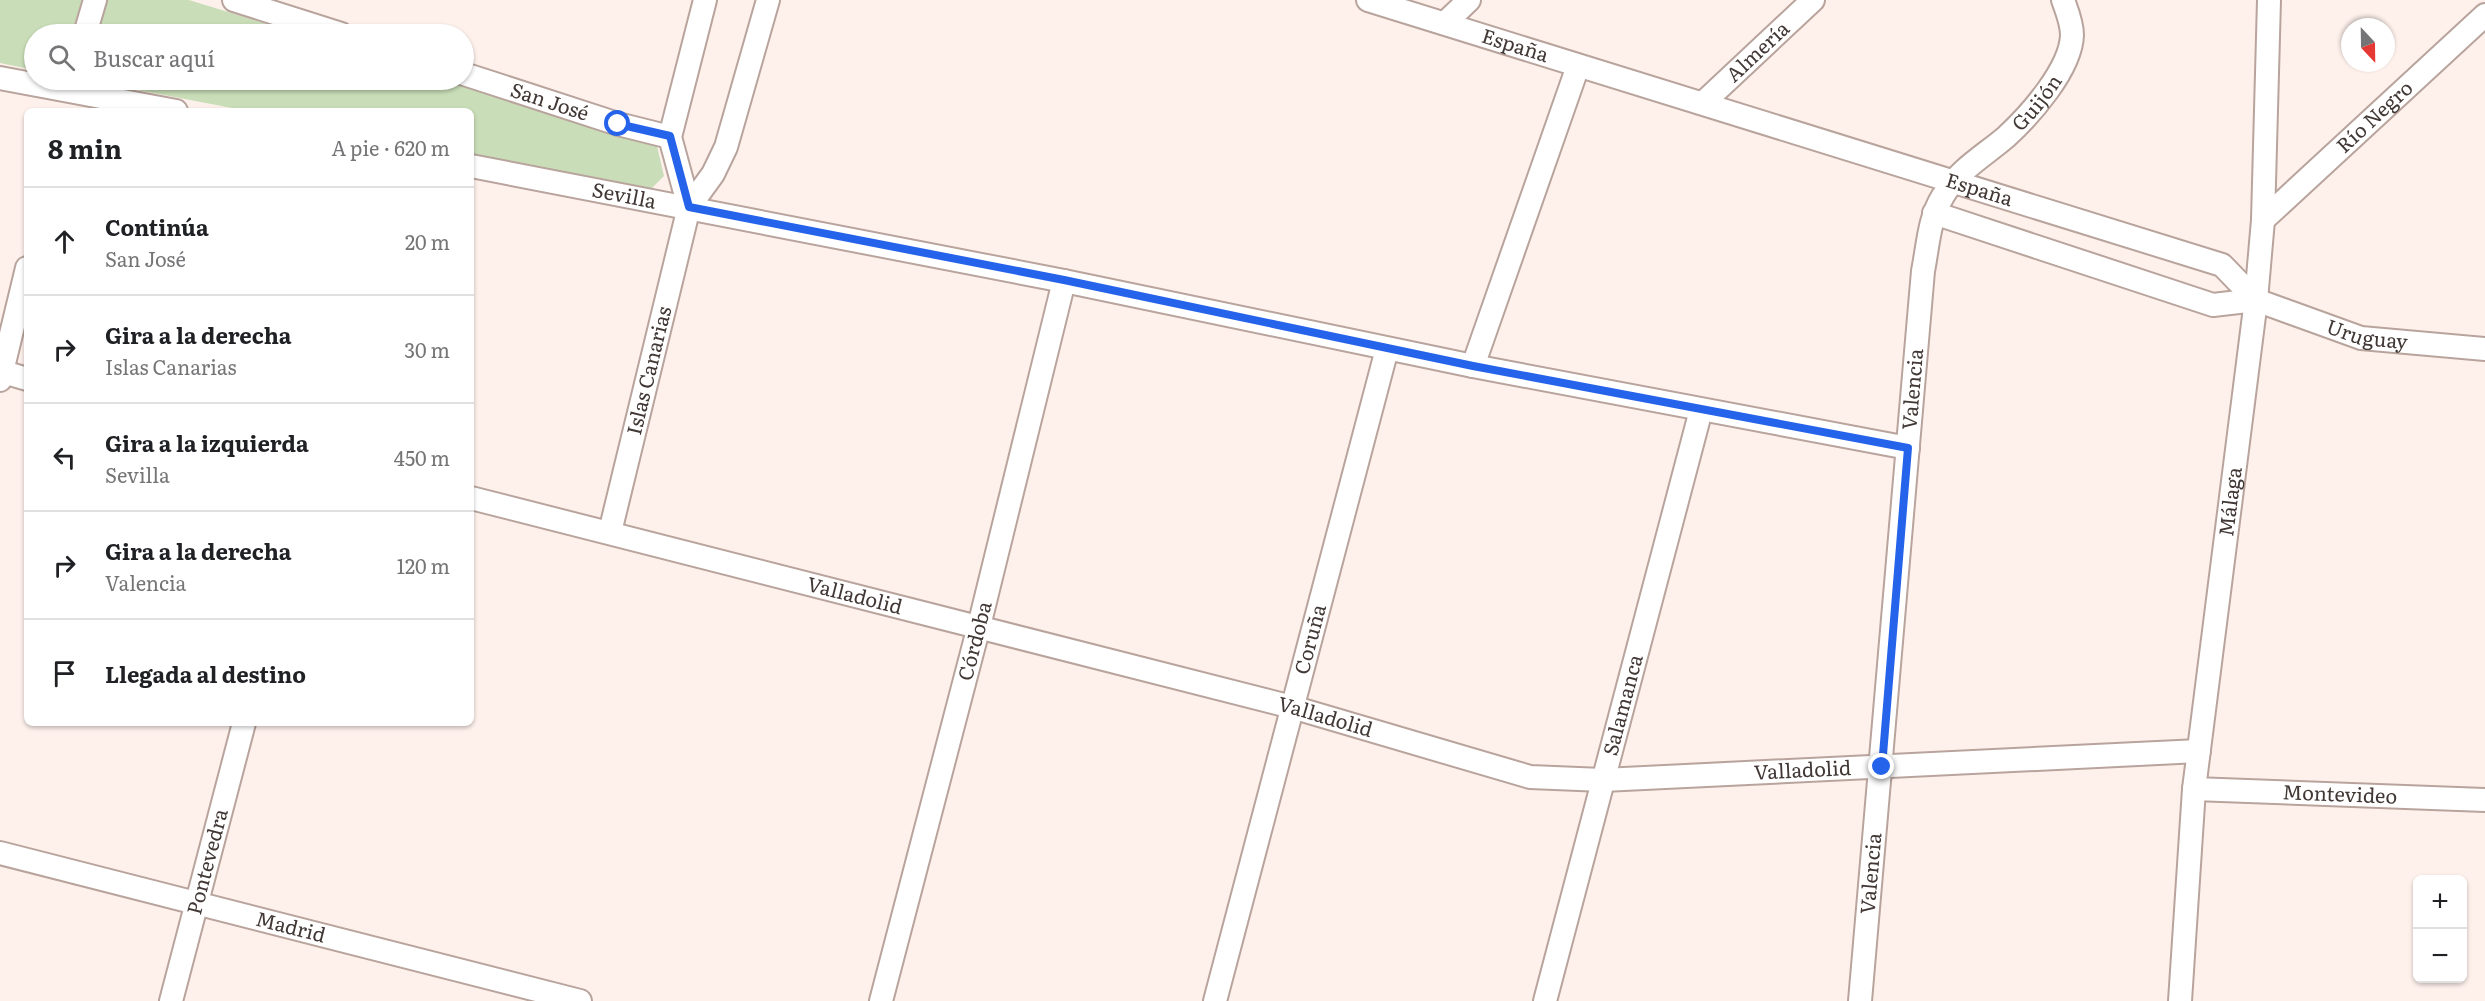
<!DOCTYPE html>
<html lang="es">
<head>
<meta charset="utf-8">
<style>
	body { margin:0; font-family:Literata,serif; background:#f6f6f6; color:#202124 }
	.controls { position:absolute; right:18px; bottom:18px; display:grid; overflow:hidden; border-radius:9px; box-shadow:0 2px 4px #0004 }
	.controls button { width:54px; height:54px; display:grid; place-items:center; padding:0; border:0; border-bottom:2px solid #e0e0e0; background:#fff; color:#202124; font:30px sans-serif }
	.compass { position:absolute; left:2341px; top:18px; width:54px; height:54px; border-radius:50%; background:#fff; box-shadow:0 2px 4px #0004; rotate:158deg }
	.stop { position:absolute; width:18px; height:18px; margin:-14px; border:4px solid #2563eb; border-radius:50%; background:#fff }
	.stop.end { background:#2563eb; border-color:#fff; box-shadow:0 2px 6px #0008 }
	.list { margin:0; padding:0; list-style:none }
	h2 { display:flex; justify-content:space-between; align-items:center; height:78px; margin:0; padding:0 24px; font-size:26px }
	h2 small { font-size:20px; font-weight:400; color:#757577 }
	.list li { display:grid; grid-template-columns:39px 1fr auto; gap:18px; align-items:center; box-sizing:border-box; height:108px; padding:0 24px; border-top:2px solid #e0e0e0 }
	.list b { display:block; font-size:22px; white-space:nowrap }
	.list p { margin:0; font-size:20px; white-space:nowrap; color:#757577 }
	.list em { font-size:20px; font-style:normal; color:#757577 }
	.icon { flex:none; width:33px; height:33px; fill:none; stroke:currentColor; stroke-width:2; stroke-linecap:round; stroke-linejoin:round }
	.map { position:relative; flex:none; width:2485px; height:1001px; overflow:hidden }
	.search { position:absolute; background:#fff; box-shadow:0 2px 4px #0004; left:24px; top:24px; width:450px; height:66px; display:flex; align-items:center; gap:15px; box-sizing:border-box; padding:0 21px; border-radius:33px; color:#757577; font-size:22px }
	.panel { position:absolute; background:#fff; box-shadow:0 2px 4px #0004; left:24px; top:108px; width:450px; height:618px; border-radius:9px }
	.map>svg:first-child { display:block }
	.green { fill:#c9deb8 }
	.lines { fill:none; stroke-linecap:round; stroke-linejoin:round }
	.minor-casing { stroke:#b8a49c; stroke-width:26 }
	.minor { stroke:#fff; stroke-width:22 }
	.route { stroke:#2563eb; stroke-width:8 }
	.labels { text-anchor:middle; stroke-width:6; stroke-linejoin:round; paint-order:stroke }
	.street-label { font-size:20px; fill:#413835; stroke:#fff }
</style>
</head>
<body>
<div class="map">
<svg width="2485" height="1001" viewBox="0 0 2485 1001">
	<rect width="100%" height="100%" fill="#fef1ec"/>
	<g class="green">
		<polygon points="0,0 189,0 300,34 34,34 34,70 0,63"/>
		<polygon points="85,80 444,80 657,146 664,176 651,189 471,154 471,111 248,111"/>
	</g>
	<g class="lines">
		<g class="minor-casing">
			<g id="minor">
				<polyline points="234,0 341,34"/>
				<path id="s1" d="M1368,0L2222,265L2256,300L2361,338L2485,349"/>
				<polyline points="1445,23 1469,0"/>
				<polyline points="85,34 95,0"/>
				<path id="s2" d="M464,74L618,124L670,137"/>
				<polyline points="0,78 176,111"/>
				<path id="s3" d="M1703,103L1813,0"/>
				<path id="s4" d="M471,166L1064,281L1473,366L1908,448"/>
				<polyline points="689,207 713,174 726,147 768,0"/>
				<polyline points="1934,213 2213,305 2256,300"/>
				<path id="s5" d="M2263,220L2485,15"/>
				<polyline points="1473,366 1578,66"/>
				<polyline points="0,371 27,379"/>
				<polyline points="0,380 27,268"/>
				<path id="s6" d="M471,498L1292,707L1530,777L1603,780L2199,751"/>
				<path id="s7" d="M610,532L689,207L670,137L705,0"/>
				<path id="s8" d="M2194,789L2485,800"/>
				<path id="s9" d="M0,853L580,1001"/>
				<path id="s10" d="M171,1001L244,723"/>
				<path id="s11" d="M881,1001L979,626L1064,281"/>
				<path id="s12" d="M1215,1001L1387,349"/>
				<path id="s13" d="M1545,1001L1701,410"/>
				<path id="s14" d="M1860,1001L1923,271C1928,246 1929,218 1943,196C1957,171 1985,155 2006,137C2030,115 2071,69 2072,35C2072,23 2067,11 2063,0"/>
				<path id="s15" d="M2180,1001L2194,789L2256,300L2263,220L2269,0"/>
			</g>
		</g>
		<use href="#minor" class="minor"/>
	</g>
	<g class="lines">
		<polyline class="route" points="618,124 670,136 689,207 1064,280 1473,366 1908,448 1882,767"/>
	</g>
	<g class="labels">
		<g class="street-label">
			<text dy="7" stroke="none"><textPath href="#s1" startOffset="154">España</textPath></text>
			<text dy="7" stroke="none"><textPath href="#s3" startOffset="75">Almería</textPath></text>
			<text dy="7" stroke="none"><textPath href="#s14" startOffset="944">Guijón</textPath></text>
			<text dy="7" stroke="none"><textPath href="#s2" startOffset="90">San José</textPath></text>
			<text dy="7" stroke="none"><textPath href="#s5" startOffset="152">Río Negro</textPath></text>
			<text dy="7" stroke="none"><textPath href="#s1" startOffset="640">España</textPath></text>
			<text dy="7" stroke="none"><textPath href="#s4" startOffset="156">Sevilla</textPath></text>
			<text dy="7" stroke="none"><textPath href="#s1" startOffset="1060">Uruguay</textPath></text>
			<text dy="7" stroke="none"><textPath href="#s7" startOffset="166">Islas Canarias</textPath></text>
			<text dy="7" stroke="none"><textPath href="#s14" startOffset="614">Valencia</textPath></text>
			<text dy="7" stroke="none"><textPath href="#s15" startOffset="502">Málaga</textPath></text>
			<text dy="7" stroke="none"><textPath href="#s6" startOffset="396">Valladolid</textPath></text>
			<text dy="7" stroke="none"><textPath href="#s12" startOffset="374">Coruña</textPath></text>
			<text dy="7" stroke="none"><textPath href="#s11" startOffset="372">Córdoba</textPath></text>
			<text dy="7" stroke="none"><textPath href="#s13" startOffset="306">Salamanca</textPath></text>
			<text dy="7" stroke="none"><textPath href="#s6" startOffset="882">Valladolid</textPath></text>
			<text dy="7" stroke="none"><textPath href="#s6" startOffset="1368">Valladolid</textPath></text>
			<text dy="7" stroke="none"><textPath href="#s8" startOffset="146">Montevideo</textPath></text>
			<text dy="7" stroke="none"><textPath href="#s10" startOffset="144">Pontevedra</textPath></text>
			<text dy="7" stroke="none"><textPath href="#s14" startOffset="128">Valencia</textPath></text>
			<text dy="7" stroke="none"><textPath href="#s9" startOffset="300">Madrid</textPath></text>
		</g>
	</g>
</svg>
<div class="controls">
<button>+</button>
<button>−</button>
</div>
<svg class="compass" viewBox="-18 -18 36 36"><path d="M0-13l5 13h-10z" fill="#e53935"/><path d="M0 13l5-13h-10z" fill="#757577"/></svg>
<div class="stop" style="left:618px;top:124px"></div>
<div class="stop end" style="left:1882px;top:767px"></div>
<div class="search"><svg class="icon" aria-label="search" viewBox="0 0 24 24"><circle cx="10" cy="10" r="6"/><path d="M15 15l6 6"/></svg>Buscar aquí</div>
<section class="panel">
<h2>8 min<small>A pie · 620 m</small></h2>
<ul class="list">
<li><svg class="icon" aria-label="ahead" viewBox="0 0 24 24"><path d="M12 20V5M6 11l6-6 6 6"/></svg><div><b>Continúa</b><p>San José</p></div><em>20 m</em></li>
<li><svg class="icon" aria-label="right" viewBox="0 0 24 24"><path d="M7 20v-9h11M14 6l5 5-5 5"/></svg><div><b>Gira a la derecha</b><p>Islas Canarias</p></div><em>30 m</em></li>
<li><svg class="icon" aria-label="left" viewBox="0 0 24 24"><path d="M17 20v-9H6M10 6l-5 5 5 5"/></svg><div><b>Gira a la izquierda</b><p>Sevilla</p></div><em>450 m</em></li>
<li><svg class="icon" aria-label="right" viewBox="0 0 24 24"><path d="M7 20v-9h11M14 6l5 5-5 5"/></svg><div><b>Gira a la derecha</b><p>Valencia</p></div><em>120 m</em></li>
<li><svg class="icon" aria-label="arrive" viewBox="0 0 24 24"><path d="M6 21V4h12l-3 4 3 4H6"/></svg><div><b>Llegada al destino</b></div></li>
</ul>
</section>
</div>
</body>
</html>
